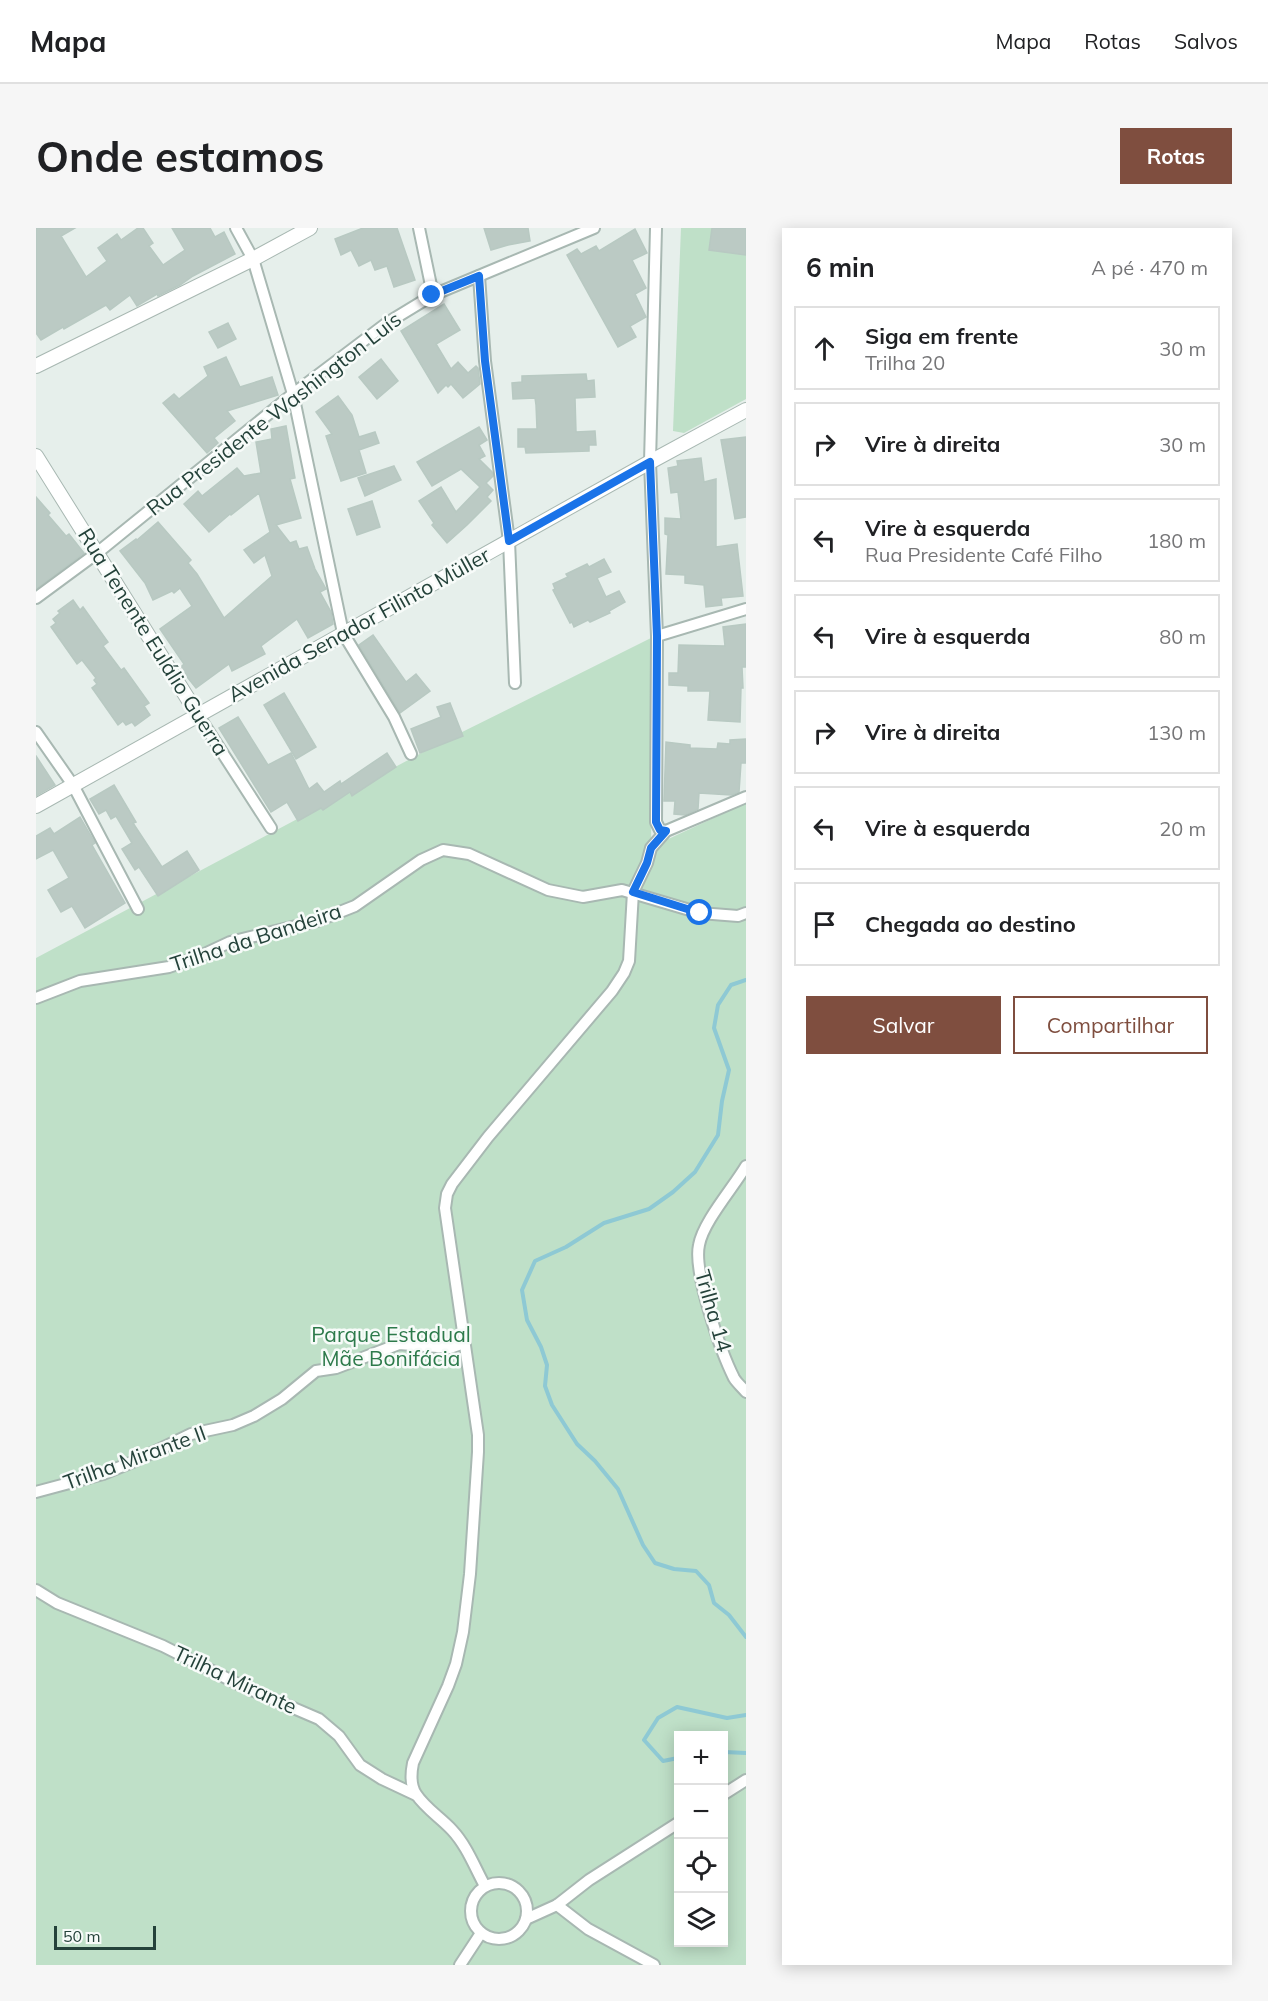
<!DOCTYPE html>
<html lang="pt">
<head>
<meta charset="utf-8">
<style>
	body { margin:0; font-family:Mulish,sans-serif; background:#f6f6f6; color:#202124 }
	.controls { position:absolute; right:18px; bottom:18px; display:grid; overflow:hidden; border-radius:0px; box-shadow:0 3px 15px #0003 }
	.controls button { width:54px; height:54px; display:grid; place-items:center; padding:0; border:0; border-bottom:2px solid #e0e0e0; background:#fff; color:#202124; font:30px sans-serif }
	.scale { position:absolute; left:18px; bottom:15px; width:102px; box-sizing:border-box; padding-left:6px; border:3px solid #24423a; border-top:0; font-size:16px; line-height:21px; white-space:nowrap; color:#24423a; -webkit-text-stroke:4px #f7fbf9; paint-order:stroke }
	.stop { position:absolute; width:18px; height:18px; margin:-14px; border:4px solid #1a73e8; border-radius:50%; background:#fff }
	.stop.end { background:#1a73e8; border-color:#fff; box-shadow:0 2px 6px #0008 }
	.list { margin:0; padding:0; list-style:none }
	h2 { display:flex; justify-content:space-between; align-items:center; height:78px; margin:0; padding:0 24px; font-size:26px }
	h2 small { font-size:20px; font-weight:400; color:#757577 }
	.list li { display:grid; grid-template-columns:39px 1fr auto; gap:18px; align-items:center; box-sizing:border-box; height:84px; margin:0 12px 12px; padding:0 12px; border:2px solid #e0e0e0; border-radius:0px }
	.list b { display:block; font-size:22px; white-space:nowrap }
	.list p { margin:0; font-size:20px; white-space:nowrap; color:#757577 }
	.list em { font-size:20px; font-style:normal; color:#757577 }
	.actions { display:flex; gap:12px; padding:18px 24px }
	.actions a { flex:1; padding:14px 0; border:2px solid #7f4e3f; border-radius:0px; text-align:center; font-size:21px; color:#7f4e3f }
	.actions .main { background:#7f4e3f; color:#fff }
	.icon { flex:none; width:33px; height:33px; fill:none; stroke:currentColor; stroke-width:2; stroke-linecap:round; stroke-linejoin:round }
	.map { position:relative; flex:none; width:710px; height:1737px; overflow:hidden; border-radius:0px }
	header { display:flex; align-items:center; gap:36px; box-sizing:border-box; height:84px; padding:0 30px; background:#fff; border-bottom:2px solid #e0e0e0 }
	header strong { font-size:28px }
	nav { display:flex; gap:33px; margin-inline-start:auto; font-size:21px }
	.intro { display:flex; align-items:center; justify-content:space-between; box-sizing:border-box; height:144px; padding:0 36px }
	h1 { margin:0; font-size:42px }
	.button { padding:15px 27px; border-radius:0px; background:#7f4e3f; color:#fff; font-size:21px; font-weight:700 }
	main { display:flex; gap:36px; padding:0 36px }
	aside { flex:1; background:#fff; border-radius:0px; box-shadow:0 3px 15px #0003 }
	.map>svg:first-child { display:block }
	.green { fill:#bfe0c8; fill-rule:evenodd }
	.lines { fill:none; stroke-linecap:round; stroke-linejoin:round }
	.stream { stroke:#8ec9d4; stroke-width:4 }
	.building { fill:#bbcac4; stroke:#b8c9c2; stroke-width:1.5 }
	.minor-casing { stroke:#a8b8b2; stroke-width:14 }
	.tertiary-casing { stroke:#a8b8b2; stroke-width:16 }
	.minor { stroke:#fff; stroke-width:10 }
	.tertiary { stroke:#fff; stroke-width:14 }
	.route { stroke:#1a73e8; stroke-width:8 }
	.labels { text-anchor:middle; stroke-width:5; stroke-linejoin:round; paint-order:stroke }
	.street-label { font-size:21px; fill:#24423a; stroke:#f7fbf9 }
	.park-label { font-size:21px; fill:#2d7a4b; stroke:#f7fbf9 }
</style>
</head>
<body>
<header>
<strong>Mapa</strong>
<nav><a>Mapa</a><a>Rotas</a><a>Salvos</a></nav>
</header>
<div class="intro"><h1>Onde estamos</h1><a class="button">Rotas</a></div>
<main>
<div class="map">
<svg width="710" height="1737" viewBox="0 0 710 1737">
	<rect width="100%" height="100%" fill="#e6efeb"/>
	<g class="green">
		<polygon points="645,0 710,0 710,171 648,205 637,203"/>
		<path d="M617,409L615,619L710,575V1737H0V730L408,513ZM642,1508H688V1714H642Z"/>
	</g>
	<g class="lines">
		<g class="stream">
			<polyline points="710,752 695,757 682,777 678,800 693,842 686,873 682,907 659,944 637,964 613,981 568,995 530,1019 499,1033 486,1062 491,1092 505,1119 511,1137 509,1158 516,1177 541,1216 559,1233 582,1261 607,1317 619,1335 638,1341 660,1343 673,1357 678,1375 693,1387 710,1409"/>
			<polyline points="688,1524 710,1525"/>
			<polyline points="642,1530 627,1533 608,1512 622,1490 641,1479 691,1490 710,1487"/>
		</g>
	</g>
	<g class="building">
		<polygon points="0,0 39,0 25,8 50,49 71,33 62,20 81,6 85,12 102,0 107,0 117,15 113,18 127,37 149,22 136,0 174,0 179,9 188,4 199,26 157,48 144,57 122,68 121,66 101,78 94,67 74,82 70,77 28,101 27,99 5,112 0,105"/>
		<polygon points="327,0 361,0 379,52 358,59 351,38 339,42 335,32 323,38 315,22 305,27 299,11"/>
		<polygon points="448,0 492,0 494,13 472,17 455,22"/>
		<polygon points="676,0 710,0 710,27 673,22"/>
		<polygon points="599,1 611,25 596,32 610,60 599,66 610,89 594,98 600,109 582,119 531,27 541,21 545,26 560,18 563,23"/>
		<polygon points="408,76 424,102 400,116 415,141 422,134 432,145 440,138 442,140 444,156 427,170 415,156 412,159 410,157 402,165 365,103"/>
		<polygon points="192,95 200,111 182,120 173,104"/>
		<polygon points="190,129 204,159 236,149 242,167 191,183 199,193 178,210 182,215 171,225 127,175 138,166 143,171 172,148 168,139"/>
		<polygon points="345,131 362,153 341,171 323,149"/>
		<polygon points="550,146 551,153 558,152 559,169 539,170 540,204 559,203 560,217 553,217 553,223 490,225 489,219 482,219 482,201 501,201 500,177 499,170 477,171 476,155 486,154 486,148"/>
		<polygon points="302,168 316,187 323,209 339,204 343,215 323,222 330,245 305,253 290,208 296,206 280,184"/>
		<polygon points="250,198 259,250 254,251 265,290 240,297 254,315 260,313 263,321 271,319 279,341 290,361 284,364 295,384 297,396 272,410 261,391 225,418 229,426 196,443 193,436 160,460 144,440 148,436 124,401 156,378 144,360 138,365 136,363 117,372 109,355 84,323 100,311 101,312 122,294 155,332 152,335 161,346 188,390 236,348 229,327 218,335 208,322 234,304 223,265 195,287 194,286 173,304 148,276 162,263 166,268 201,240 208,248 225,245 220,214 236,211 235,201"/>
		<polygon points="443,199 451,212 443,217 449,228 443,231 456,244 457,248 450,255 457,262 451,269 455,273 431,297 411,315 396,297 398,295 383,273 405,259 420,284 444,259 425,241 396,258 381,234"/>
		<polygon points="710,209 710,289 699,291 685,212"/>
		<polygon points="665,230 668,254 680,251 680,319 701,316 707,368 685,370 686,377 670,379 668,357 649,355 649,347 630,346 632,307 629,306 629,290 645,291 642,264 635,265 632,240 642,238 641,233"/>
		<polygon points="358,238 365,252 329,268 322,250"/>
		<polygon points="0,269 14,285 12,287 30,308 33,306 48,325 0,361"/>
		<polygon points="336,273 344,299 321,307 312,281"/>
		<polygon points="568,331 575,344 561,350 570,369 583,363 589,374 573,383 574,385 554,394 552,392 538,399 536,394 534,395 517,362 519,361 517,356 532,349 530,346 551,336 553,339"/>
		<polygon points="37,372 44,382 47,379 72,414 67,418 85,442 88,440 113,475 108,478 114,487 99,498 96,494 90,497 87,493 82,497 56,460 61,456 58,452 60,450 46,432 41,436 15,399 20,395 17,391 24,385 22,383"/>
		<polygon points="710,396 710,439 706,439 707,460 705,460 704,494 672,492 674,463 652,463 652,458 633,457 633,445 642,445 643,417 689,418 687,399"/>
		<polygon points="337,407 370,454 380,446 394,463 364,485 323,417"/>
		<polygon points="248,465 280,519 260,531 228,477"/>
		<polygon points="414,475 427,508 384,525 375,501 405,489 401,479"/>
		<polygon points="202,489 232,537 255,525 273,561 281,555 288,564 304,553 305,556 351,525 360,539 316,568 314,564 287,582 285,580 262,593 251,574 235,584 183,500"/>
		<polygon points="710,511 710,535 705,535 703,564 695,567 663,565 662,581 649,587 638,586 639,573 628,573 630,514 654,517 654,520 681,521 682,515 694,516 694,512"/>
		<polygon points="0,528 19,557 0,568"/>
		<polygon points="78,557 100,594 97,595 126,639 151,623 163,642 122,668 103,639 99,642 86,621 96,615 80,588 75,591 70,582 63,586 54,571"/>
		<polygon points="44,589 59,615 56,617 89,675 49,700 36,678 25,684 12,662 33,650 17,622 0,631 0,608 14,600 18,606"/>
	</g>
	<g class="lines">
		<g class="minor-casing">
			<g id="minor">
				<polyline points="200,0 217,31 257,166 307,405 358,489 375,526"/>
				<polyline points="383,0 397,67"/>
				<polyline points="620,0 614,234 621,408 620,594 624,602 630,603"/>
				<polyline points="443,48 449,133 473,313 479,455"/>
				<polyline points="0,370 61,325 257,166 351,95 397,67 558,0"/>
				<polyline points="621,408 710,381"/>
				<polyline points="162,487 235,600"/>
				<polyline points="0,504 37,557 102,681"/>
				<polyline points="0,770 44,753 133,739 162,729 194,714 281,693 319,678 385,632 407,622 433,626 512,662 547,669 586,662 664,685 702,688 710,685"/>
				<path d="M710,938C697,960 667,994 663,1017C657,1044 685,1124 698,1150C701,1155 706,1159 710,1164"/>
				<polyline points="0,1264 67,1246 99,1233 155,1206 197,1197 218,1188 246,1171 280,1143 300,1140 363,1116 414,1120 428,1115"/>
				<polyline points="0,1362 21,1375 127,1418 204,1457 283,1491 303,1508 324,1537 346,1551 380,1567"/>
				<polyline points="688,1566 710,1552"/>
				<circle cx="463" cy="1683" r="28"/>
				<path d="M449,1658C439,1640 431,1618 416,1602C405,1590 389,1580 380,1566C374,1557 375,1545 377,1535L412,1458L420,1436L427,1404L434,1346L442,1224V1207L409,980L411,966L416,956L452,909L576,763L588,745L593,733L597,664L611,635L615,620L630,603L710,569"/>
				<polyline points="521,1677 552,1701 618,1737"/>
				<polyline points="490,1691 521,1677 553,1652 642,1595"/>
				<polyline points="424,1737 445,1705"/>
			</g>
		</g>
		<g class="tertiary-casing">
			<g id="tertiary">
				<polyline points="0,138 217,31 274,0"/>
				<polyline points="0,228 162,487"/>
				<polyline points="0,578 614,234 710,182"/>
			</g>
		</g>
		<use href="#minor" class="minor"/>
		<use href="#tertiary" class="tertiary"/>
	</g>
	<g class="lines">
		<polyline class="route" points="396,67 443,48 449,133 473,313 614,234 621,408 620,594 624,602 630,603 615,620 611,635 597,664 664,685"/>
	</g>
	<g class="labels">
		<g class="street-label">
			<text transform="translate(238 186) rotate(-38)" y="7">Rua Presidente Washington Luís</text>
			<text transform="translate(323 397) rotate(-29)" y="7">Avenida Senador Filinto Müller</text>
			<text transform="translate(117 414) rotate(58)" y="7">Rua Tenente Eulálio Guerra</text>
			<text transform="translate(220 710) rotate(-18)" y="7">Trilha da Bandeira</text>
			<text transform="translate(677 1083) rotate(74)" y="7">Trilha 14</text>
			<text transform="translate(99 1230) rotate(-20)" y="7">Trilha Mirante II</text>
			<text transform="translate(199 1452) rotate(25)" y="7">Trilha Mirante</text>
		</g>
		<g class="park-label">
			<text x="355" y="1114">Parque Estadual<tspan x="355" dy="24">Mãe Bonifácia</tspan></text>
		</g>
	</g>
</svg>
<div class="controls">
<button>+</button>
<button>−</button>
<button><svg class="icon" aria-label="locate" viewBox="0 0 24 24"><circle cx="12" cy="12" r="6"/><path d="M12 2v4M12 18v4M2 12h4M18 12h4"/></svg></button>
<button><svg class="icon" aria-label="layers" viewBox="0 0 24 24"><path d="M12 4l9 5-9 5-9-5zM3 14l9 5 9-5"/></svg></button>
</div>
<div class="scale">50 m</div>
<div class="stop" style="left:664px;top:685px"></div>
<div class="stop end" style="left:396px;top:67px"></div>
</div>
<aside>
<h2>6 min<small>A pé · 470 m</small></h2>
<ul class="list">
<li><svg class="icon" aria-label="ahead" viewBox="0 0 24 24"><path d="M12 20V5M6 11l6-6 6 6"/></svg><div><b>Siga em frente</b><p>Trilha 20</p></div><em>30 m</em></li>
<li><svg class="icon" aria-label="right" viewBox="0 0 24 24"><path d="M7 20v-9h11M14 6l5 5-5 5"/></svg><div><b>Vire à direita</b></div><em>30 m</em></li>
<li><svg class="icon" aria-label="left" viewBox="0 0 24 24"><path d="M17 20v-9H6M10 6l-5 5 5 5"/></svg><div><b>Vire à esquerda</b><p>Rua Presidente Café Filho</p></div><em>180 m</em></li>
<li><svg class="icon" aria-label="left" viewBox="0 0 24 24"><path d="M17 20v-9H6M10 6l-5 5 5 5"/></svg><div><b>Vire à esquerda</b></div><em>80 m</em></li>
<li><svg class="icon" aria-label="right" viewBox="0 0 24 24"><path d="M7 20v-9h11M14 6l5 5-5 5"/></svg><div><b>Vire à direita</b></div><em>130 m</em></li>
<li><svg class="icon" aria-label="left" viewBox="0 0 24 24"><path d="M17 20v-9H6M10 6l-5 5 5 5"/></svg><div><b>Vire à esquerda</b></div><em>20 m</em></li>
<li><svg class="icon" aria-label="arrive" viewBox="0 0 24 24"><path d="M6 21V4h12l-3 4 3 4H6"/></svg><div><b>Chegada ao destino</b></div></li>
</ul>
<div class="actions"><a class="main">Salvar</a><a>Compartilhar</a></div>
</aside>
</main>
</body>
</html>
